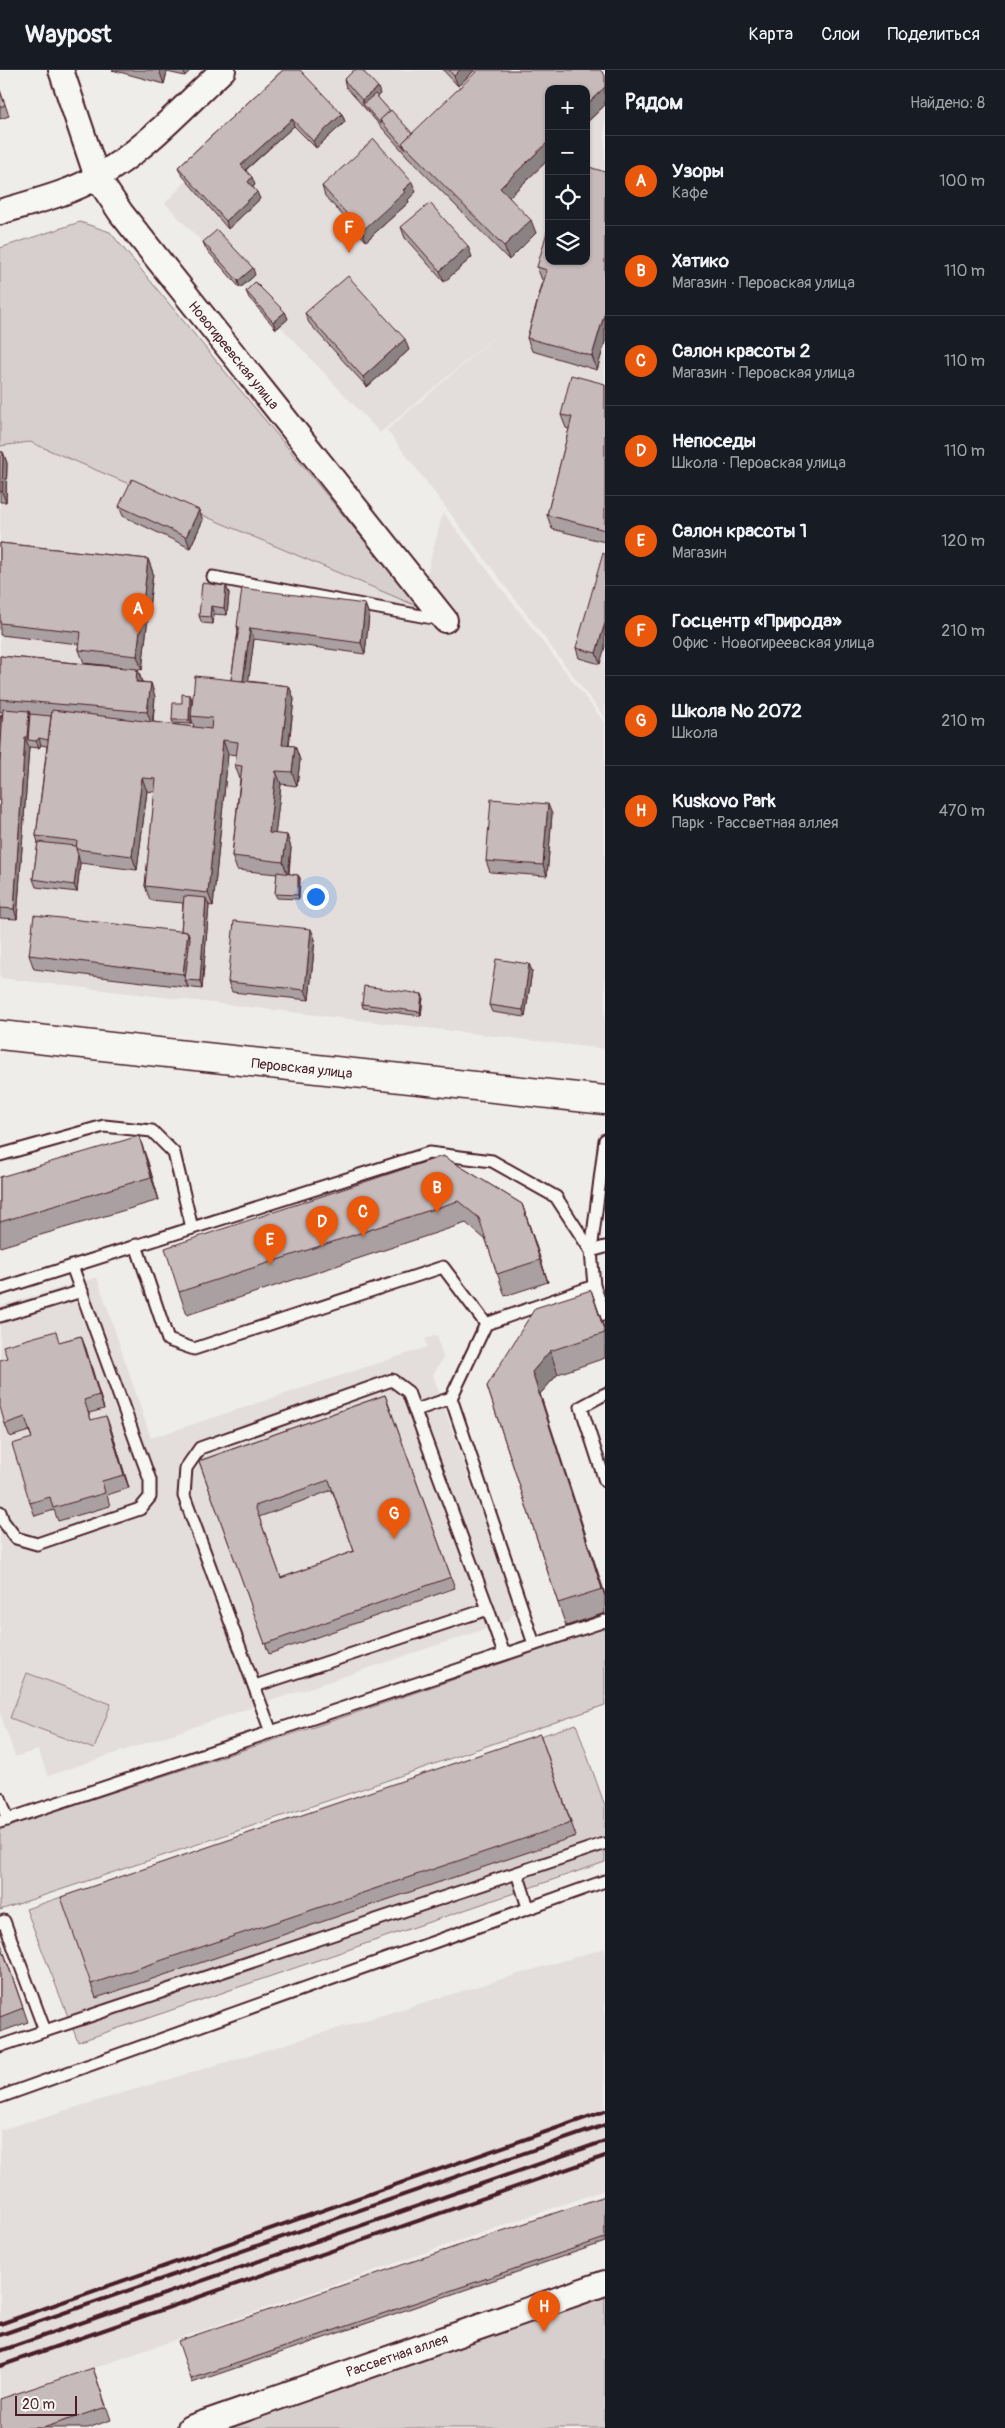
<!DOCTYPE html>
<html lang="ru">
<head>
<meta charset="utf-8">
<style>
	body { margin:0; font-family:Pangolin,sans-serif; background:#20242c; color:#f1f3f6 }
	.controls { position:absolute; right:15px; top:15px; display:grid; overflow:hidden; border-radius:10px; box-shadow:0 1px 4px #0004 }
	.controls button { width:45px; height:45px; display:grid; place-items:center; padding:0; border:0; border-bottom:1px solid #363941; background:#171b24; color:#f1f3f6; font:25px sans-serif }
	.scale { position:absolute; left:15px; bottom:12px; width:62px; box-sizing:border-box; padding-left:5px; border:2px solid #4a1f2b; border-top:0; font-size:14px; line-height:18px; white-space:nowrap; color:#4a1f2b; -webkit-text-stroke:4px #f6f6f2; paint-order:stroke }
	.you { position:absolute; left:315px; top:826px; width:18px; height:18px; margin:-12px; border:4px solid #fff; border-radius:50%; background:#1a73e8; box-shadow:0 0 0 8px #1a73e833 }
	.badge { display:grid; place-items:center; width:32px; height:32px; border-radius:50%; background:#ea580c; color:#fff; font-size:16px; font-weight:700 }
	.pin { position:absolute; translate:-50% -41px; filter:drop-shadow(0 1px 2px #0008) }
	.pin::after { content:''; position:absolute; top:26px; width:18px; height:15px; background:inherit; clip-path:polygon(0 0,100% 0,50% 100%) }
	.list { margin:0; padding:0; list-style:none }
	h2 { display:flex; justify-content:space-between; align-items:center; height:65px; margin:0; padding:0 20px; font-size:21px }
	h2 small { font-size:16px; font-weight:400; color:#9ea1a6 }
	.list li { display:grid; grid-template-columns:32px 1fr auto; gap:15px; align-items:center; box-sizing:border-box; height:90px; padding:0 20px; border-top:1px solid #363941 }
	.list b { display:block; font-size:19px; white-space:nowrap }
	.list p { margin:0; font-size:16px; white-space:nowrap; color:#9ea1a6 }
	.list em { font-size:16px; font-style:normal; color:#9ea1a6 }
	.icon { flex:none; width:28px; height:28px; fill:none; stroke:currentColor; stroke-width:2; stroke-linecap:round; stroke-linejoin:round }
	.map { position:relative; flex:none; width:605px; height:2358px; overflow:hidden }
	header { display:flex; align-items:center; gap:30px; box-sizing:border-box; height:70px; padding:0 25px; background:#171b24; border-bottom:1px solid #363941 }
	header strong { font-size:24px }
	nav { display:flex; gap:28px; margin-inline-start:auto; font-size:18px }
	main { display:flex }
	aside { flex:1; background:#171b24 }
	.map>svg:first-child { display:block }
	.built { fill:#e3dedc; fill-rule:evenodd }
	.green { fill:#d7cfce; stroke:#90777c }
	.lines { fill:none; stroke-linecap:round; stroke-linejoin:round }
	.lane-casing { stroke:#4a1f2b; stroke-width:15 }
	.street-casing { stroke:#4a1f2b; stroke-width:28 }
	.secondary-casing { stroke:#4a1f2b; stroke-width:31 }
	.lane { stroke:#f6f6f2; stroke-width:11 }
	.street { stroke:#f6f6f2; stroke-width:24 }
	.secondary { stroke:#f6f6f2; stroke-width:28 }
	.rail { stroke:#4a1f2b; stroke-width:4 }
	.wall { fill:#aaa0a1; stroke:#4a1f2b; fill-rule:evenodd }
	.shaded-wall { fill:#8b8283; stroke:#4a1f2b }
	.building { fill:#c6babb; stroke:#4a1f2b; fill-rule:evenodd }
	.labels { text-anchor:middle; stroke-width:4.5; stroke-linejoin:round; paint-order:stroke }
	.street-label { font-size:14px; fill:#4a1f2b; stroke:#f6f6f2 }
</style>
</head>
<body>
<header>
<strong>Waypost</strong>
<nav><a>Карта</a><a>Слои</a><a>Поделиться</a></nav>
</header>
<main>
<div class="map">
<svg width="605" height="2358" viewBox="0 0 605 2358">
	<rect width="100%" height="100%" fill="#efedea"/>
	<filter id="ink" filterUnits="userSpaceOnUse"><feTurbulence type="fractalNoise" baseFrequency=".02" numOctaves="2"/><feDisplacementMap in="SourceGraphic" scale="10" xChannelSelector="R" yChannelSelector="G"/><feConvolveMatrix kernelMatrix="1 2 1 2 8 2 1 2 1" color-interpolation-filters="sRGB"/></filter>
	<g filter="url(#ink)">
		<g class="built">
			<path d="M295,0H605V648L387,360L503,260L380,363L165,133ZM549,19H586V191H549Z"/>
			<polygon points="30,372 418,537 443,442 605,653 605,979 0,908 0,376"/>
			<polygon points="97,1207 151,1368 427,1277 425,1269 437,1265 443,1288 433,1305 515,1540 509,1551 48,1706 38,1680 15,1687 0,1643 0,1236"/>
			<polygon points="605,1878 605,2120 0,2331 0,2060"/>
		</g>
		<g class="green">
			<polygon points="80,152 110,162 419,537 30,372 0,376 0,178"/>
			<polygon points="605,1558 605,1635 336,1728 0,1840 0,1759 311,1658"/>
			<polygon points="27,1603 111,1634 94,1679 10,1648"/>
			<polygon points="576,1654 605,1736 605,1792 78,1972 26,1839"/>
			<polygon points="605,2219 605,2358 210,2358"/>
		</g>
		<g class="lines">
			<g class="lane-casing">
				<g id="lane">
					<polyline points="213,507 443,550"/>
					<polyline points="605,1070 591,1181 605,1177"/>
					<polyline points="0,1085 104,1056 152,1061 174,1083 192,1158"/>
					<polyline points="136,1175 168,1270 194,1279 443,1197 486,1254"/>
					<polyline points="0,1219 429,1083 492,1091 556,1127 591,1181 594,1216 605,1245"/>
					<polyline points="0,1246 82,1221"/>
					<polyline points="605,1324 581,1337 605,1411"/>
					<polyline points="416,1340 451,1328"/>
					<polyline points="0,1442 3,1451 16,1468 37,1474 140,1439 150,1427 150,1410 72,1196"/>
					<polyline points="488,1539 504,1584"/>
					<polyline points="534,1574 451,1328 486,1254 594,1216"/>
					<polyline points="255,1616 488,1539 408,1322 392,1310 200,1378 186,1398 184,1426 271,1662"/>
					<polyline points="0,1728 8,1750"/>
					<polyline points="0,1752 605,1551"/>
					<polyline points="517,1803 528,1837"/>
					<polyline points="0,1853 4,1851 45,1961"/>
					<polyline points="0,1976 603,1774"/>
					<polyline points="0,2027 605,1811"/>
				</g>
			</g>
			<g class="street-casing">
				<g id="street">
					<polyline points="61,0 97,107 121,143 445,550"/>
					<path d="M0,142C33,132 68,124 97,107C145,80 183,37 223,0"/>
					<polyline points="190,2358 605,2213"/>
				</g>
			</g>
			<g class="secondary-casing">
				<polyline id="secondary" points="0,965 605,1030"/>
			</g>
			<use href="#lane" class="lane"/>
			<use href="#street" class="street"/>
			<use href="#secondary" class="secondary"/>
			<g class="rail">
				<polyline points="0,2254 605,2041"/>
				<polyline points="0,2265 605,2055"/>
				<polyline points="0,2281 605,2071"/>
				<polyline points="0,2296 605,2086"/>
			</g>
		</g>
		<g class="wall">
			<polygon points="112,0 191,0 185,6 167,2 164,14"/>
			<polygon points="283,0 342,44 345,52 316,78 294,56 246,100 255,115 253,117 260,129 228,159 181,104 178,97"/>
			<polygon points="443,0 475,0 458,16"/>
			<polygon points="605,5 605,35 509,127 536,163 509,190 407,86 346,17 344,10 380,24 377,27 390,41 412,63"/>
			<polygon points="0,20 9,46 0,49"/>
			<polygon points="605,102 605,272 597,300 532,281 527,268 543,211 542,210 537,197"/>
			<polygon points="322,116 416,122 408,130 409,132 366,171 325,126"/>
			<polygon points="401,157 472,187 444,212 405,168"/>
			<polygon points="203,172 255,205 240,218 206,179"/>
			<polygon points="246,221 285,242 288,249 276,259 249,228"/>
			<polygon points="305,243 409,280 367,317 309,253"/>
			<polygon points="605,314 605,472 552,459 547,445 569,359 566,358 561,345"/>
			<polygon points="0,382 3,382 7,393 6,432 0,432"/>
			<polygon points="119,436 203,450 190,478 123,446"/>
			<polygon points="0,473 148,489 153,503 142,600 138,599 142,612 151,613 155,627 153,652 194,657 191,647 191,654 173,653 172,650 182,633 192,629 191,641 231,610 238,561 237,556 365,534 369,545 365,584 254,569 248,611 289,616 294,629 289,676 295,676 300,690 297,716 281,714 275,764 287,765 291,778 289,804 298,805 300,808 299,829 277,828 275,824 277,804 237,800 232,786 240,709 235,695 237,685 228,684 213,836 209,835 202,919 34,899 29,885 181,861 183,833 150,830 145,816 155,722 147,721 137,800 80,793 77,822 36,817 33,809 38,772 36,766 47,676 41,675 39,678 29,677 17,849 0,848 0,644 2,648 3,642 0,642 0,586 121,597 84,593 79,580 79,574 0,565"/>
			<polygon points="605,484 600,594 579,588 576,578"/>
			<polygon points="226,516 229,523 227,545 214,544 213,554 202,553 199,546"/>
			<polygon points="552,744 547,806 490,802 486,791"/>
			<polygon points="315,869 309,930 232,922 228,912"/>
			<polygon points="529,894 532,901 525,947 492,942 489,935"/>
			<polygon points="422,924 423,927 421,946 363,938 362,934"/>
			<polygon points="443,1086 522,1134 548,1212 505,1226 486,1170 466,1153 187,1245 179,1222"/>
			<polygon points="147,1089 159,1130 0,1177 0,1107"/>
			<polygon points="591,1220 605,1260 605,1288 558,1304 540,1324 605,1524 605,1543 566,1556 558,1533 487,1316"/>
			<polygon points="81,1266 86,1279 104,1339 89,1343 91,1350 111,1359 129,1418 107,1425 110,1436 58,1451 54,1440 35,1446 30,1433 32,1368 29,1361 10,1367 5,1354 60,1272"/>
			<path d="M385,1325L455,1518L269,1584L199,1391ZM332,1420L354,1481L281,1508L259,1447Z"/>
			<polygon points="540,1664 576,1766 96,1928 91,1914"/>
			<polygon points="0,1871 28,1952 0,1962"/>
			<polygon points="605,2126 605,2172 192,2313 191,2309"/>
			<polygon points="93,2298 111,2350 88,2358 0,2358"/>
		</g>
		<g class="shaded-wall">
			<polygon points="159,0 167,0 167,2 164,14"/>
			<polygon points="183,0 191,0 185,6"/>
			<polygon points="460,0 475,0 458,16 454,6"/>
			<polygon points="378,17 380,24 366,37 363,34 362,30"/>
			<polygon points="605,17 605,35 586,53 586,35"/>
			<polygon points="342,44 345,52 316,78 313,71"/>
			<polygon points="292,49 294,56 243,102 241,95"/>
			<polygon points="549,71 549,89 505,131 500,118"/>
			<polygon points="252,107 255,115 250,119 248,112"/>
			<polygon points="412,112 416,122 408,130 409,132 366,171 362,161"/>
			<polygon points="257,122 260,129 228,159 226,151"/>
			<polygon points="531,150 536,163 509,190 504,176"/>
			<polygon points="468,176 472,187 444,212 440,201"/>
			<polygon points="253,198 255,205 240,218 238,211"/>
			<polygon points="285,242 288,249 276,259 273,252"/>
			<polygon points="605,242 605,272 597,300 592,286"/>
			<polygon points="405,269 409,280 367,317 363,307"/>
			<polygon points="3,382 7,393 6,432 2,422"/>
			<polygon points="199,440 203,450 190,478 186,467"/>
			<polygon points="148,489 153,503 142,600 137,586"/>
			<polygon points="226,516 229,523 227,545 224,538"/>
			<polygon points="365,534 369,545 365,584 361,573"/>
			<polygon points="211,536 214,544 213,554 210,547"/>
			<polygon points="605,553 605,577 600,594 596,583"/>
			<polygon points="250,558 254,569 247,624 243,614"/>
			<polygon points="137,599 142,612 136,612"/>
			<polygon points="151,613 155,627 152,655 147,642"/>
			<polygon points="289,616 294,629 287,688 282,675"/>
			<polygon points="190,625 192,629 191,654 189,650"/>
			<polygon points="29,641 33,652 28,670 27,667"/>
			<polygon points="1,644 5,657 0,763 0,655"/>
			<polygon points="25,667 29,677 17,849 14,839"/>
			<polygon points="39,668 41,675 39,678 36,671"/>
			<polygon points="223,670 228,684 213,836 208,823"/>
			<polygon points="295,676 300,690 297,716 292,702"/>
			<polygon points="276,701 281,714 274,776 269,763"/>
			<polygon points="142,708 147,721 137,800 132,786"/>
			<polygon points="548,734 552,744 547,806 543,795"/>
			<polygon points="287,765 291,778 288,806 283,792"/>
			<polygon points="78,785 80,793 77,822 74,815"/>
			<polygon points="298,805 300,808 299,829 298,825"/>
			<polygon points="206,828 209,836 202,919 200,911"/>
			<polygon points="311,859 315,869 309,930 305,920"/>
			<polygon points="188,862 192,876 185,910 188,917 183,904"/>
			<polygon points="529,894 532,901 525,947 523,940"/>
			<polygon points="422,924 423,927 421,946 420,942"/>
			<polygon points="139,1066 147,1089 159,1130 151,1107"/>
			<polygon points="522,1134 530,1157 548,1212 540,1190"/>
			<polygon points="591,1220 605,1260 605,1263"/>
			<polygon points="81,1266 86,1279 104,1339 99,1325"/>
			<polygon points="550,1281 558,1304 540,1324 605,1526 532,1302"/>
			<polygon points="106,1346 111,1359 129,1418 124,1405"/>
		</g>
		<g class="building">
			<polygon points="283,0 300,0 342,44 313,71 292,49 241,95 252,107 248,112 257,122 226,151 178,97"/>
			<polygon points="354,0 362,0 378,17 362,30 344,10"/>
			<polygon points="449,0 460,0 454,6"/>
			<polygon points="478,0 600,0 605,5 605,17 586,35 586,19 549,19 549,71 500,118 531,150 504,176 402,73"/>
			<polygon points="0,21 5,35 0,37"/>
			<polygon points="375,24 390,41 380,50 381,54 363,34"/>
			<polygon points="391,40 412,63 402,73 405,79 380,50"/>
			<polygon points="374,69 412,112 403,120 405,122 362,161 322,116"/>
			<polygon points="586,96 605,102 605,242 592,286 527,268 547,200 537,197 549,155 549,191 586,191"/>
			<polygon points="430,133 468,176 440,201 401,157"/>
			<polygon points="217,160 253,198 238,211 203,172"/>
			<polygon points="348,206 405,269 363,307 305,243"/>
			<polygon points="255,212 285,242 273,252 246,221"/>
			<polygon points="571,305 605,314 605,460 547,445 572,347 561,345"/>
			<polygon points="0,382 3,382 2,422 0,421"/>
			<polygon points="132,409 199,440 186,467 119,436"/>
			<polygon points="0,473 148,489 137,586 79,580 81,562 0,553"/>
			<polygon points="603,483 605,484 605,553 596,583 576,578"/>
			<polygon points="202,513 226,516 224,538 211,536 210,547 199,546"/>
			<polygon points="242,518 365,534 361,573 250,558 243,611 231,610 239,557 237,556"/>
			<polygon points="0,586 137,599 136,612 151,613 147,642 0,629"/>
			<polygon points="195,606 289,616 282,675 295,676 292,702 276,701 269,763 287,765 283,792 232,786 242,696 235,695 238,672 223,670 208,823 145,816 156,709 142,708 132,786 76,779 77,771 36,766 52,640 211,659 212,648 191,646"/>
			<polygon points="182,624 190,625 189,650 172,650 173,633 182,633"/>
			<polygon points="3,639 29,641 27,667 25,667 14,839 0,838 0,692"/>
			<polygon points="30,644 51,646 48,670 39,668 36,671 28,670"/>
			<polygon points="491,729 548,734 543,795 486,791"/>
			<polygon points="38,772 76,776 76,779 78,785 74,815 33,809"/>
			<polygon points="277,802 298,805 298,825 275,824"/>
			<polygon points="184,826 206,828 200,911 185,910 190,868 188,862 181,861"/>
			<polygon points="34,845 188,862 183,904 29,885"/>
			<polygon points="234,851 311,859 305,920 228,912"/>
			<polygon points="496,889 529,894 523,940 489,935"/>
			<polygon points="364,916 422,924 420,942 362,934"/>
			<polygon points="139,1066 151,1107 0,1152 0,1107"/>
			<polygon points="443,1086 522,1134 540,1190 497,1204 479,1148 458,1131 179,1222 165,1178"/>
			<polygon points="591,1220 605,1263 550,1281 532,1302 602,1519 558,1533 487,1316 535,1238"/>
			<polygon points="56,1261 59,1272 81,1266 99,1325 84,1330 91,1350 106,1346 124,1405 102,1411 105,1423 53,1438 50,1427 30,1433 12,1374 32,1368 25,1347 5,1354 0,1337 0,1290 7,1288 3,1276"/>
			<path d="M385,1325L451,1507L265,1574L199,1391ZM329,1410L354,1481L281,1508L255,1436Z"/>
			<polygon points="540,1664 571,1753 91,1914 61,1827"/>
			<polygon points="0,1872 23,1938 0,1947"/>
			<polygon points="605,2126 605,2168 191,2309 178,2271"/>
			<polygon points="93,2298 106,2337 43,2358 0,2358 0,2329"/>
		</g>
	</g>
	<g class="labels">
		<g class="street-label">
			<text transform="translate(234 285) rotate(51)" y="5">Новогиреевская улица</text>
			<text transform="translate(302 998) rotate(6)" y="5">Перовская улица</text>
			<text transform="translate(397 2285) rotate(-19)" y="5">Рассветная аллея</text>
		</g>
	</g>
</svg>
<div class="controls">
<button>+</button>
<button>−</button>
<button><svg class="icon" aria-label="locate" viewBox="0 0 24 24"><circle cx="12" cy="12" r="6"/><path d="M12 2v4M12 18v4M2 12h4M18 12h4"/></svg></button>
<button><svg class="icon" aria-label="layers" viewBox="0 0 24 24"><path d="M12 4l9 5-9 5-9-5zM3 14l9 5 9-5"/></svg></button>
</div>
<div class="scale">20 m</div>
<div class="you"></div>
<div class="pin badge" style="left:138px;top:564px">A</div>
<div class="pin badge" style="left:437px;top:1143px">B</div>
<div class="pin badge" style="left:363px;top:1167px">C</div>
<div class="pin badge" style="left:322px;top:1177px">D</div>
<div class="pin badge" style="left:270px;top:1195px">E</div>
<div class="pin badge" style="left:349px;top:183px">F</div>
<div class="pin badge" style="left:394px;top:1469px">G</div>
<div class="pin badge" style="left:544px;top:2262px">H</div>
</div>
<aside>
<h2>Рядом<small>Найдено: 8</small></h2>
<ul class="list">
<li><span class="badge">A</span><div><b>Узоры</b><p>Кафе</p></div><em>100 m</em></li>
<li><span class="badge">B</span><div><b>Хатико</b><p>Магазин · Перовская улица</p></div><em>110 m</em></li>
<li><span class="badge">C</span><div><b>Салон красоты 2</b><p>Магазин · Перовская улица</p></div><em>110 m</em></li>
<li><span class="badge">D</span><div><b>Непоседы</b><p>Школа · Перовская улица</p></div><em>110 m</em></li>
<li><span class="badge">E</span><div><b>Салон красоты 1</b><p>Магазин</p></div><em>120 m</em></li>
<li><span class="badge">F</span><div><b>Госцентр «Природа»</b><p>Офис · Новогиреевская улица</p></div><em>210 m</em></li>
<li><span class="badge">G</span><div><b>Школа № 2072</b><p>Школа</p></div><em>210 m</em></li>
<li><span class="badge">H</span><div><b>Kuskovo Park</b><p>Парк · Рассветная аллея</p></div><em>470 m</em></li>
</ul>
</aside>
</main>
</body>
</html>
